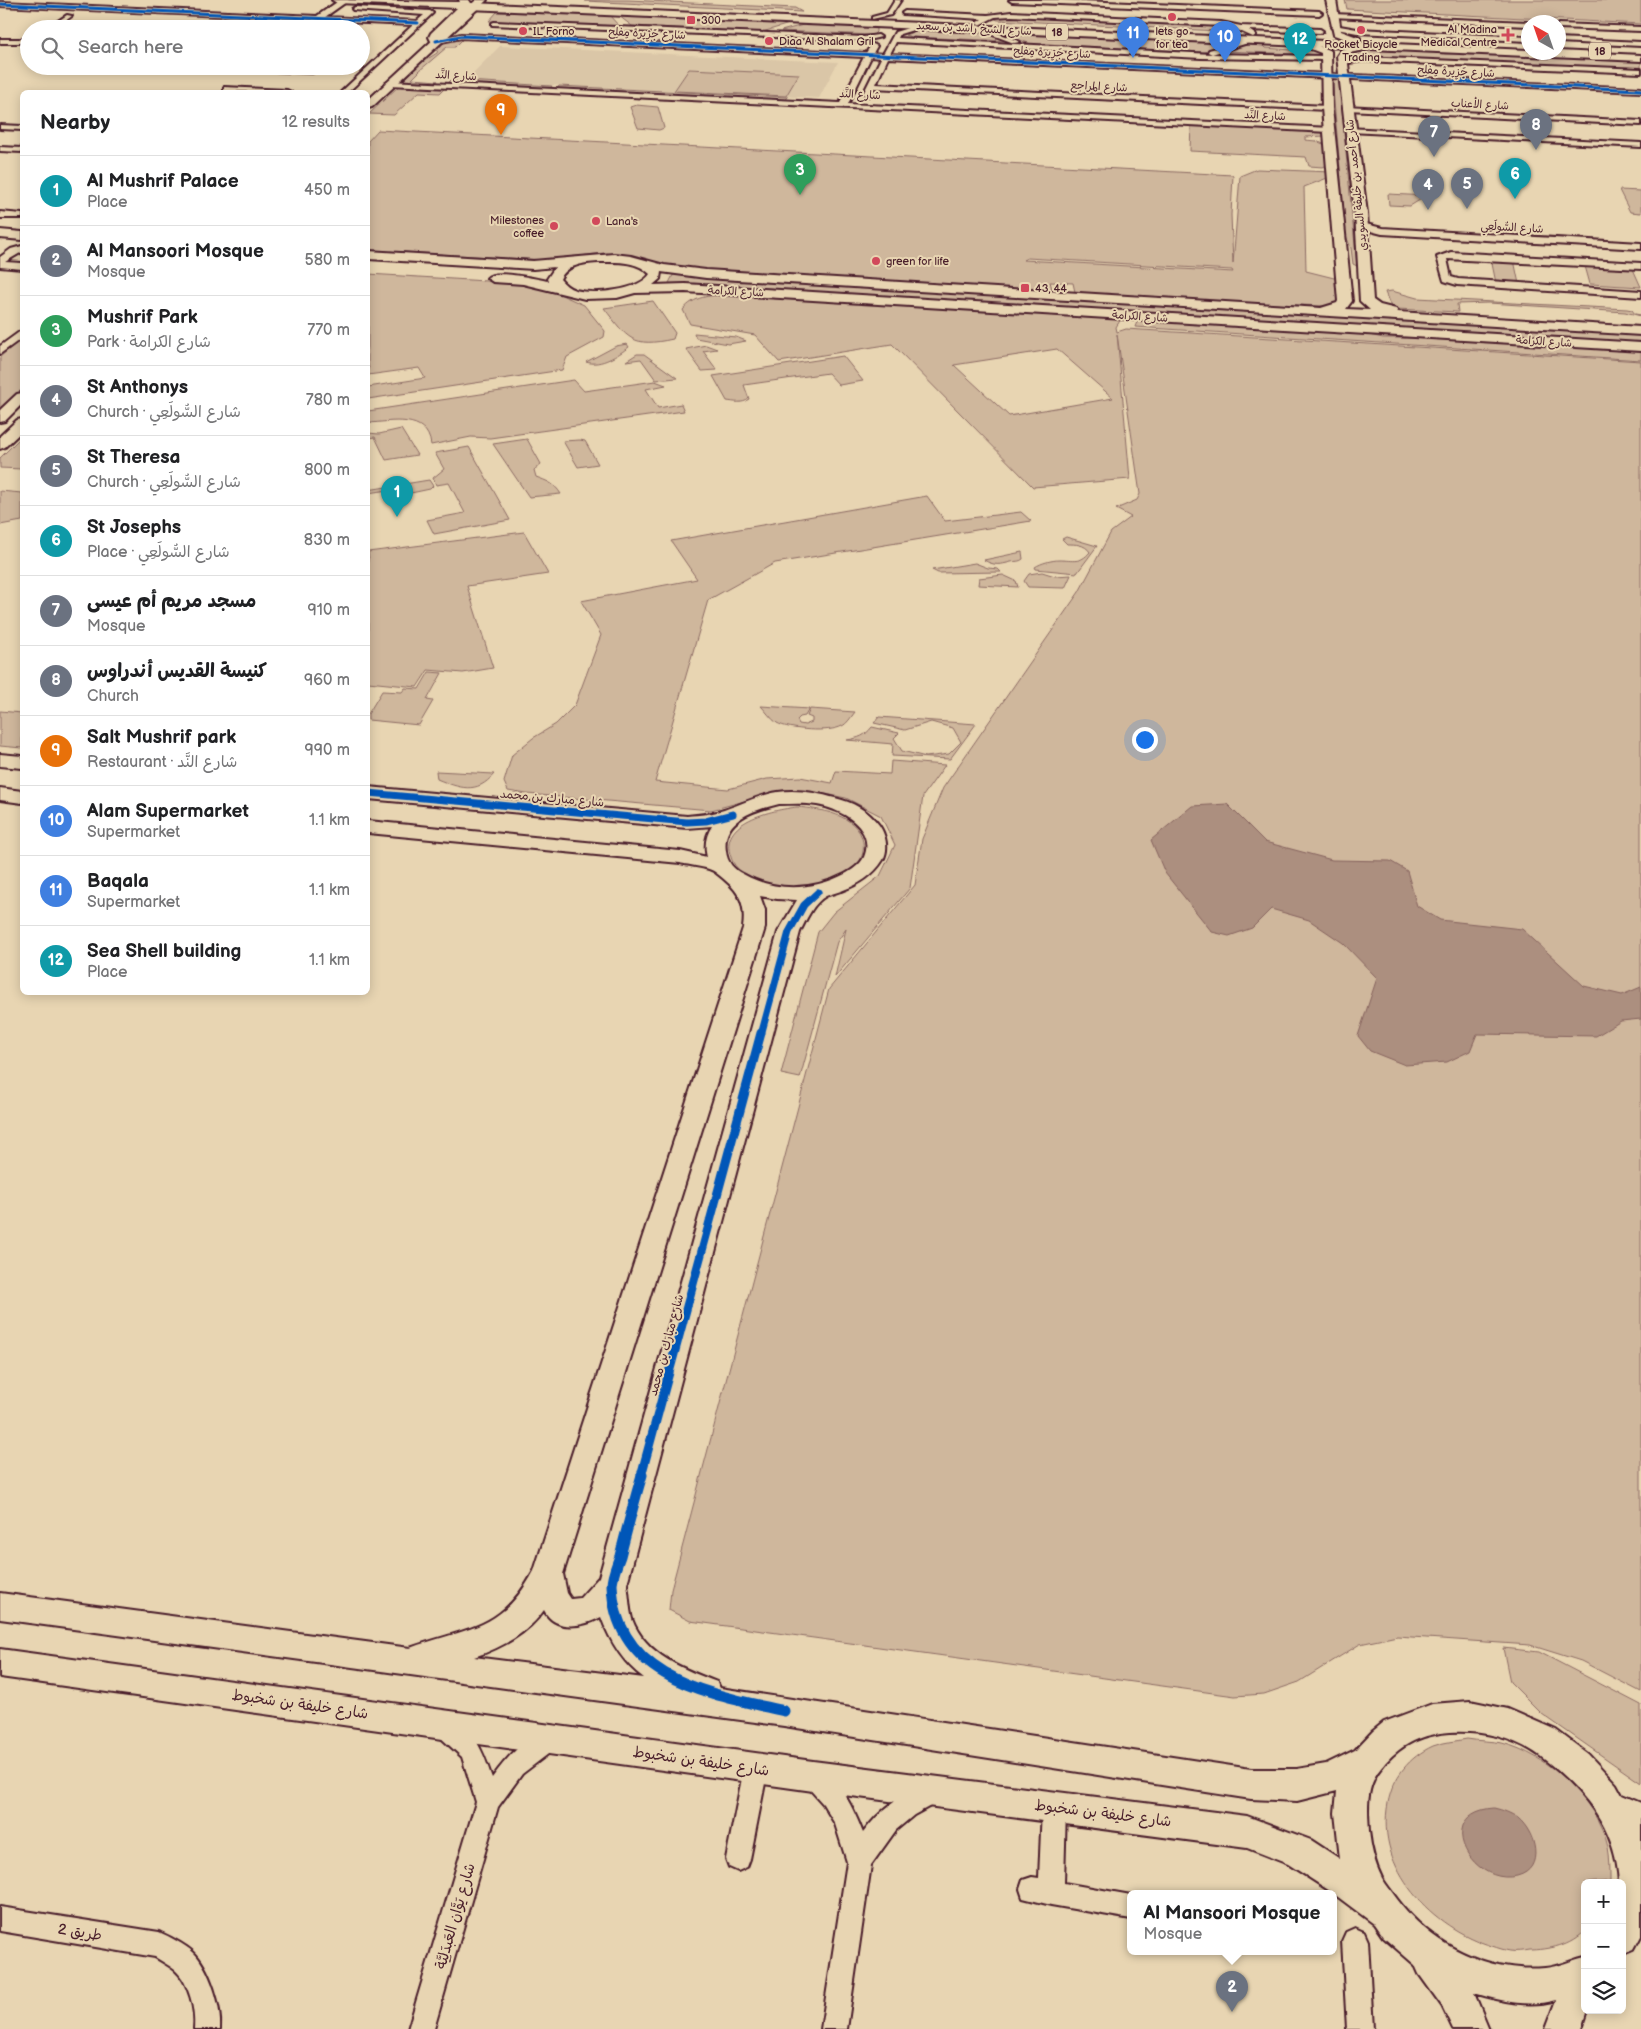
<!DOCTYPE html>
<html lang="en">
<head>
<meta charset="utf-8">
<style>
	body { margin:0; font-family:"Balsamiq Sans","Playpen Sans Arabic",sans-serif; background:#f6f6f6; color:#202124 }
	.controls { position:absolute; right:15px; bottom:15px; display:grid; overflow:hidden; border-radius:8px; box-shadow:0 2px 12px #0003 }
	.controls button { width:45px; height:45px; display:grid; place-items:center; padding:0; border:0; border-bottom:1px solid #e0e0e0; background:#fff; color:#202124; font:25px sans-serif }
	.compass { position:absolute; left:1521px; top:15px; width:45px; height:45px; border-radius:50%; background:#fff; box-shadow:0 2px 12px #0003; rotate:320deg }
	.you { position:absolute; left:1144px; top:739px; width:18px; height:18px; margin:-12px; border:4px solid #fff; border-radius:50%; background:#1a73e8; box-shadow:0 0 0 8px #1a73e833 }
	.badge { display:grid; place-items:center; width:32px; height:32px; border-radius:50%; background:#d93025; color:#fff; font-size:16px; font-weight:700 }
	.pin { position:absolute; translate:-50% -41px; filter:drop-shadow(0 1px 2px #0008) }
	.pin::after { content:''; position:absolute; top:26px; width:18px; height:15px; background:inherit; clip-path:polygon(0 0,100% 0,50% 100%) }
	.popup { position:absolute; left:1127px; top:1890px; width:210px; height:65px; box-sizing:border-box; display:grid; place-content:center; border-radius:8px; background:#fff; filter:drop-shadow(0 1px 4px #0005); font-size:16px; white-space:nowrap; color:#757577 }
	.popup b { font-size:19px; color:#202124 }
	.popup::after { content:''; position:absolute; left:50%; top:100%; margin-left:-10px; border:10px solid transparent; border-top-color:#fff }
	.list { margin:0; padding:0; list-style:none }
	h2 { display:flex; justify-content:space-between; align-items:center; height:65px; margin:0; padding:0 20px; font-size:21px }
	h2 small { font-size:16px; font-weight:400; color:#757577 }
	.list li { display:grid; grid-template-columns:32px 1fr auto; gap:15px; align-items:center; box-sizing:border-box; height:70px; padding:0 20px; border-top:1px solid #e0e0e0 }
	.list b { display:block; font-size:19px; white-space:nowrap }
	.list p { margin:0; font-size:16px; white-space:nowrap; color:#757577 }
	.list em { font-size:16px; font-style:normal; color:#757577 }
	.icon { flex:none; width:28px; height:28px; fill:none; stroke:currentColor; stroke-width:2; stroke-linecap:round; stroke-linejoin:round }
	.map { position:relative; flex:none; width:1641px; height:2029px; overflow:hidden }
	.search { position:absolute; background:#fff; box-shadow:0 2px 12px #0003; left:20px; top:20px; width:350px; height:55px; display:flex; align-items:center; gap:12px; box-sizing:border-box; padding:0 18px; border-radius:28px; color:#757577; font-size:19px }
	.panel { position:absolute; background:#fff; box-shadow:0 2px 12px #0003; left:20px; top:90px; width:350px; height:905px; border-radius:8px }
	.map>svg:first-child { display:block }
	.built { fill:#dac6a7 }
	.green { fill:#cfb79c; stroke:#8c6b64; fill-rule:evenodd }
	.water { fill:#ac8f7f; stroke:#85625d }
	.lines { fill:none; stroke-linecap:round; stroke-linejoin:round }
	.street-casing { stroke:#4a1f2b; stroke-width:4 }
	.secondary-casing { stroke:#4a1f2b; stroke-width:4 }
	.primary-casing { stroke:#4a1f2b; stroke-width:4 }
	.street { fill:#e8d5b2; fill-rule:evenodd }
	.secondary { fill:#e8d5b2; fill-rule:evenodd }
	.primary { fill:#e8d5b2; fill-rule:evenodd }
	.cycleway-far3-casing { stroke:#e8d5b2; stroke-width:4.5 }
	.cycleway-far2-casing { stroke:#e8d5b2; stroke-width:10 }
	.cycleway-far1-casing { stroke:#e8d5b2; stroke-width:12 }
	.cycleway-casing { stroke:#e8d5b2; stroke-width:14 }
	.cycleway-far3 { stroke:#0057b8; stroke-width:3 }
	.cycleway-far2 { stroke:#0057b8; stroke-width:7 }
	.cycleway-far1 { stroke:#0057b8; stroke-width:9 }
	.cycleway { stroke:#0057b8; stroke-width:11 }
	.poi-dot { fill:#d1495b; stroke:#e8d5b2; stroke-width:2 }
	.labels { text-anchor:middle; stroke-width:4; stroke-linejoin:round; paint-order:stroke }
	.far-poi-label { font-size:11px; fill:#4a1f2b; stroke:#e8d5b2; text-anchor:start }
	.far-street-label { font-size:11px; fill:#4a1f2b; stroke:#e8d5b2 }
	.shield { fill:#e8d5b2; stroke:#795654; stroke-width:1 }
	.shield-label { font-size:11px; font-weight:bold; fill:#4a1f2b }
	.street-label { font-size:12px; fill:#4a1f2b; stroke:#e8d5b2 }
	.near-street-label { font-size:15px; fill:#4a1f2b; stroke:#e8d5b2 }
</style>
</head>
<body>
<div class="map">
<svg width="1641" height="2029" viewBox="0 0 1641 2029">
	<rect width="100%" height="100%" fill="#e8d5b2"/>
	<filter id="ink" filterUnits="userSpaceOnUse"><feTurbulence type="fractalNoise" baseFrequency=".02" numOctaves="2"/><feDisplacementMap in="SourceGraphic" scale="10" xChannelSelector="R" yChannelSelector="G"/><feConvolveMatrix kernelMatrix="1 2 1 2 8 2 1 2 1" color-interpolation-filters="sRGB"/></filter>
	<g filter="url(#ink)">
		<polygon class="built" points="500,46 791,60 838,62 819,98 465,81"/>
		<g class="green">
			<polygon points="588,0 628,0 795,8 802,12 585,1"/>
			<polygon points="1345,0 1641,0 1641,24 1347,9"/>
			<polygon points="497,12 609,15 619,26 489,21"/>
			<polygon points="619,16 793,23 762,32 632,26"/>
			<polygon points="998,16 1231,27 1239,32 998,20 992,18"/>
			<polygon points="807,24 867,26 876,29 876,32 873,35 781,31"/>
			<polygon points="919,30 984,31 1010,41 912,37 905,35"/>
			<polygon points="998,32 1233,43 1204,52 1031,44"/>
			<polygon points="455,39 463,39 455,47 447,47 419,71 420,71 412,79 438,81 428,83 402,82 421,63 437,53 438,49 445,42"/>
			<polygon points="1247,44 1261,44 1265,48 1292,50 1292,46 1310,47 1319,50 1320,55 1224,51"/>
			<polygon points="1358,50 1431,51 1445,54 1477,53 1545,58 1567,57 1641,61 1641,69 1347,57 1349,52"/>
			<polygon points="689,69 799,74 786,96 674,91"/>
			<polygon points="1337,78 1339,81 1357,266 1353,264 1351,248 1346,236 1332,79"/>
			<polygon points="450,80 552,86 549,90 446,84"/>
			<polygon points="400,85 446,87 440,93 419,92 394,115 369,114"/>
			<polygon points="559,86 788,97 785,101 556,90"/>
			<polygon points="636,105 658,107 664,128 659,130 638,128 630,107"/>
			<polygon points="1191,124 1323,132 1325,136 1305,137 1305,140 1316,141 1326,145 1329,164 1323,167 1309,166 1306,157 1190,151"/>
			<path d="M378,130L1233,175L1231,215L1233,264L1240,176L1257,169L1331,172L1330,177L1304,187L1306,271L1338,279L1339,303L1326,306L1196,301L1075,292L1073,283L1050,282L1053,291L693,269L679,268L621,254L604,253L546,260L368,250V141ZM1027,258L1232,270L1233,272L1023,260Z"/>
			<polygon points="1619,190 1641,191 1641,213 1630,212"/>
			<polygon points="1388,194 1428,196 1428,198 1423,198 1410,206 1389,205"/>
			<polygon points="1491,259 1514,260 1519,284 1496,283"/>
			<polygon points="1585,266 1633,269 1641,287 1590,284"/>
			<polygon points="368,274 520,283 557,293 584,305 605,331 604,337 567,357 562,370 368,399 368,387 425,378 419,368 368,375 368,368 369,368 368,363"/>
			<polygon points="673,275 1641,334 1641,343 693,285 668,285"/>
			<polygon points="1392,291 1417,298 1627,309 1632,310 1635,314 1641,315 1641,316 1625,312 1489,303 1457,304 1458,312 1397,309 1390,305 1385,292"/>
			<path d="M726,294L1121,319L1116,327L1117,332L1126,329L1641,361V1692L1581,1661L1530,1645L1397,1636L1360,1644L1299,1682L1264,1694L1235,1696L690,1621L669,1610L671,1590L829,989L915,885L922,839L943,788L1079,592L1111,532L1131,517L1116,509L1137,500L1140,494L1117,334L1130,479L1033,487L892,344L779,362L755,335L690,324L683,310C694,296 709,296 726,294ZM1057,349L1113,398L1009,416L954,365Z"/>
			<path d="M653,301L675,333L673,339C632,348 628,339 604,308Z"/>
			<polygon points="1144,320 1364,334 1383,338 1427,338 1641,351 1641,360 1135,327 1137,322"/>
			<polygon points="694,333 736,337 746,341 728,344 696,338"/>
			<polygon points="22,338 22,389 0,409 0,357"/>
			<path d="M627,344L629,347C618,355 601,367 586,362L616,346Z"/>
			<polygon points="706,345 717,349 703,351 717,370 702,371 686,349"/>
			<polygon points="637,354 644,354 677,378 656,380 641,359 626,361"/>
			<path d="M843,356L863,381L839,385L828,373L744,385L749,399C742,404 735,402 727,401L713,376Z"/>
			<path d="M574,380L584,391L655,381L666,385L646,389L658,408L681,404L684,411L490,438L471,437L431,445C427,413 391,422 368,423V411Z"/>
			<polygon points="401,429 417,455 386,460 375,437 368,438 368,433 379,434"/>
			<polygon points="22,436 22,469 0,468 0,458"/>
			<path d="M527,439L541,464L534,470L536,477C547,481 554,483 561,494L529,497L493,444Z"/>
			<polygon points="580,440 585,441 598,464 578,467 563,441"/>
			<polygon points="469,447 510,520 434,534 427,520 465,513 449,483 436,485 433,478 444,469 435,453"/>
			<polygon points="429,480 433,486 430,489 411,493 408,487 368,493 368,490"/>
			<polygon points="0,491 22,493 22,521 0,525"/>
			<polygon points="927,496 945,521 1021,512 1031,521 775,563 708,600 655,782 728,789 767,779 800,777 832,783 836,771 890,774 891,761 945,765 923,796 910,888 835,977 846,929 837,942 800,1078 781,1074 818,932 834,912 880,876 895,845 881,816 846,798 805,790 783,791 711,810 527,794 508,791 504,782 512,755 533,738 556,724 575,705 601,635 581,601 697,579 671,541"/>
			<polygon points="524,532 548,574 467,586 493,668 463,673 428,670 417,687 368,682 368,559 369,558 368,552"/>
			<path d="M1066,537L1097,546L1077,573L1036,569L1035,567C1041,563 1052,560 1059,560C1073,560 1080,564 1090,552C1085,544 1075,544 1067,544L1062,539Z"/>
			<path d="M1022,552L1023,559C1019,562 1016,561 1011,562C1000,565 994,566 984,560Z"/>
			<polygon points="975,563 988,568 998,569 1001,572 938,573 932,570"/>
			<polygon points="1042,572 1055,576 1071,575 1065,588 1028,587 1024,581 1029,574"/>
			<polygon points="1003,575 1016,581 1018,587 978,585 979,578"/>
			<polygon points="429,672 442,673 427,700 433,701 419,725 368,720 368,714 382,691 402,692 405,688 419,689"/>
			<path d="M761,706L809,709L805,716L800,717L797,720L799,724L805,725L812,722V718L807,716L810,709L855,712C851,717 847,724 842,726C830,733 789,730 777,723C771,719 766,711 761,706Z"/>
			<polygon points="0,711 22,713 22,748 0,746"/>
			<path d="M879,717L976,724L950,759L892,756L893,744L847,740C859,738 865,736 872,727L899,733L894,738L902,751L926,757L949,754L961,742L953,728L931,722L905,730L874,723Z"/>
			<path d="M436,771L494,774C477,795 459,788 437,779Z"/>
			<path d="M797,807C819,809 858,814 863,842C864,849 863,857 858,863C833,894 780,892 748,876C740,872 733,865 731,857C717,821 773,810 797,807Z"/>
			<polygon points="1503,1648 1539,1652 1641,1705 1641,1783 1542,1714 1510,1682"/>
			<path d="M1467,1739C1478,1741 1491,1741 1502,1743C1547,1754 1597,1800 1608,1847C1610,1857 1610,1870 1610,1881L1585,1883V1930C1571,1945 1549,1950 1529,1950C1523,1951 1516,1952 1510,1951C1504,1950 1498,1948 1492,1946C1432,1928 1375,1869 1388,1803C1393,1777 1409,1757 1433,1746C1443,1742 1457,1741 1467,1739Z"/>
		</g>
		<g class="water">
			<polygon points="1227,804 1265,842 1332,860 1390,861 1407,871 1417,906 1440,920 1522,929 1584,986 1622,995 1641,987 1641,1019 1621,1021 1596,1036 1477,1034 1470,1051 1447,1062 1405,1065 1370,1051 1358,1036 1377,978 1343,943 1309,920 1271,909 1252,928 1229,936 1212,932 1165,873 1151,840 1192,806"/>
			<path d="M1494,1808C1503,1810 1511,1813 1518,1818C1535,1832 1546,1869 1517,1876C1470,1887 1432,1812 1494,1808Z"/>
		</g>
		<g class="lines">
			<g class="street-casing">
				<g id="street">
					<polygon points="340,0 349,0 325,17 417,21 424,15 353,10 352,9 355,7 430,11 433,13 348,92 341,92 413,25 320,21 315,23 312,20 0,6 0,2 317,16"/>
					<polygon points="895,0 901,0 891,15 872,19 872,17 887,13"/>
					<polygon points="1009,0 1059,0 1319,11 1322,13 1319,15 1012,2"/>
					<polygon points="905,11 988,15 1011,12 1221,22 1241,26 1320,29 1323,31 1320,33 1249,30 1256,35 1253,37 1233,28 1221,26 1011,16 995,17 979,25 976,23 982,19 903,14 902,13"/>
					<polygon points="1333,14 1528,22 1530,22 1528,26 1331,17 1331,15"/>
					<polygon points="67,15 72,16 54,29 46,29"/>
					<polygon points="494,22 864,37 878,35 881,37 864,41 492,25 492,23"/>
					<polygon points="921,24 924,26 923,27 900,34 898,38 1212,54 1208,52 1209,50 1249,39 1253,41 1251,42 1212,54 1326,56 1330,58 1326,60 1201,58 896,42 890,54 1641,88 1641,92 888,58 876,84 1327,106 1331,108 1327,110 873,88 870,96 867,96 863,94 881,58 871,57 848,104 1332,128 1333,130 1329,132 390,85 386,83 390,81 840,103 864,57 461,38 436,43 432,41 461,34 866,53 871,45 873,44 877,46 873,53 883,54 895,32"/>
					<polygon points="1558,24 1641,27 1641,31 1558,28"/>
					<polygon points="1334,25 1357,29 1528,37 1528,41 1357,33 1332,28 1331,27"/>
					<polygon points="981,27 1018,41 1020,42 1014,43 979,30 978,29"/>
					<polygon points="1558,38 1641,42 1641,46 1558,42"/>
					<rect x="0" y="39" width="29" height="4"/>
					<polygon points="1363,57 1641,69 1641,73 1363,61 1342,64 1338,62"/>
					<polygon points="253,66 312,69 316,71 312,73 255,70 251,68"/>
					<polygon points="224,87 287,90 291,92 227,91 224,91"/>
					<polygon points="1345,106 1641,121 1641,125 1348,110 1344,108"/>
					<polygon points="0,125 22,126 22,130 0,129"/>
					<polygon points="1347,128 1641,143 1641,147 1350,132 1346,130"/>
					<polygon points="0,147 22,148 22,152 0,151"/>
					<polygon points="0,212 22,214 22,218 0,218"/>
					<polygon points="1362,223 1382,228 1641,243 1641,249 1382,234 1359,228 1358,226"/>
					<polygon points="22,246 22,252 5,262 22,263 22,269 0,267 0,257 11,249"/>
					<polygon points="1451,252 1641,263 1641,269 1447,259 1451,277 1458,279 1641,291 1641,297 1457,285 1444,281 1437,257"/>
					<polygon points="22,330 22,338 0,354 0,346"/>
					<path d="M447,1717C475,1728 483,1752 492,1778C506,1758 525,1738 548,1729L556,1732L560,1740L556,1748L522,1774L498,1807L434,2029H408L476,1802L462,1757L439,1736L435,1728L439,1720Z"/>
					<polygon points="756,1757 764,1760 768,1768 750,1859 747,1867 738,1871 729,1867 726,1859 744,1768 748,1760"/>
					<path d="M814,1766C839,1776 854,1810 863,1833C880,1810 901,1794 928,1784L936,1787L940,1795L936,1803L914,1815L896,1830L871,1865L847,2029H821L847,1862L835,1824L823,1804L806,1785L802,1777L806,1769Z"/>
					<polygon points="1054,1796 1062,1799 1066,1807 1064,1883 1131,1895 1131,1919 1051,1905 1023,1898 1020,1889 1023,1880 1032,1877 1039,1878 1042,1807 1046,1799"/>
					<path d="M0,1907L159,1932C170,1937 184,1944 193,1952C209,1967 222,2008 220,2029H194C196,2011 189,1982 175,1970C169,1965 161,1961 155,1957L0,1931Z"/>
					<polygon points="1355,1928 1364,1932 1368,1941 1373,2029 1347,2029 1342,1941 1346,1932"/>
				</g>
			</g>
			<g class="secondary-casing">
				<g id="secondary">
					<polygon points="476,0 487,0 372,107 368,108 368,100"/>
					<polygon points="1326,0 1336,0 1341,31 1360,38 1360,42 1354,42 1334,35"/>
					<path d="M1303,40L1331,51L1332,108L1352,301L1346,309L1370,310L1360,301L1355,213L1337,56L1342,49L1374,43L1379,46L1377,48L1349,53L1347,56L1367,213L1373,300L1380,305L1396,309L1398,312L1641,327V335L706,278L661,272L660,279L653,285L685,284L1641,343V351L685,292L635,293L617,298L585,299L523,284L493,282L487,278C495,269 536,279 548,281L547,279L555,267L533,269L368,259V251L533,261L614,254L631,256L664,265L706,270L1321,308L1337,303L1338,301L1322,108L1321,53L1300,45V41ZM598,262C616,262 636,260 650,274C639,291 593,295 575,290C569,288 564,284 560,279C567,265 583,263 598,262Z"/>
					<polygon points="0,230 22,232 22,240 0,238"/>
					<polygon points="22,393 22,404 5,421 0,422 0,410 17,394"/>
					<polygon points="22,419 22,431 5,447 0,449 0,436 17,420"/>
					<polygon points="0,754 22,756 22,768 0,766"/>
					<path d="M368,787L687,816C700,815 712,814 724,810C742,804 759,795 778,792C797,789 817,793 835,798C852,802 868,810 879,825C886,835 889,849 883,860C873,876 858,885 841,891C836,893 830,894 826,896C813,903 806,920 800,932L627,1584C629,1595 629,1608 632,1619C645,1655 685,1670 717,1682L720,1688L1251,1769H1297L1326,1764L1355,1750L1373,1731L1384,1722L1432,1704L1470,1701L1508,1709L1556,1730L1588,1754L1616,1784L1622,1795L1641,1803V1936L1634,1949L1622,1954V1883H1619C1616,1826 1583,1789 1540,1756C1514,1737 1481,1730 1450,1732C1423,1734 1403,1743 1385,1763C1381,1768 1376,1773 1374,1779C1366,1795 1368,1814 1369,1831C1371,1848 1374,1862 1382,1878C1386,1885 1392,1892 1397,1899C1431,1945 1487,1973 1545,1968C1558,1967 1572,1960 1585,1957V2010H1588L1582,2029H1546L1557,2000C1529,2008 1501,2001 1474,1993L1489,2029H1453L1442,2006L1419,1974L1415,1965L1383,1937L1374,1924L1330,1891L1288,1864L1247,1848L813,1791L0,1677V1649L813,1761L1247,1816L1311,1840L1340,1859L1335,1813L1337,1791L1297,1801L1251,1799L784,1726L0,1619V1593L410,1648C468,1627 501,1632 534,1571L743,928C747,899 736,888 715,872C709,867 688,865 680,863L368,833V821L680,851L707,857C704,845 706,835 712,826L687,828L368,799ZM779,804C792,804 804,803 817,805C841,809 876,828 864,857C861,864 851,871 845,874C812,891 775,892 743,874C734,870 727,862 726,851C721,819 755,810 779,804ZM760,896L777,899L797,900L778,932L599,1577L580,1598L571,1599L567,1593L563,1574L765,928V910ZM544,1610C555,1632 583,1627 601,1617C610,1641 623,1663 644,1678L474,1657C502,1647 527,1634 544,1610Z"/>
					<polygon points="0,788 22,791 22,803 0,800"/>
				</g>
			</g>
			<g class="primary-casing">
				<polygon id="primary" points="332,0 460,2 459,0 469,0 471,3 1528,50 1528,52 1558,51 1641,55 1641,61 469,9 441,35 439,37 441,41 436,44 432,43 429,37 431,33 457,8 337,3"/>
			</g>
			<use href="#street" class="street"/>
			<use href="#secondary" class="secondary"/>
			<use href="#primary" class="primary"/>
			<g class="cycleway-far3-casing">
				<g id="cycleway-far3">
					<polyline points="0,4 418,23"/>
					<polyline points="436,41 461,36 1641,90"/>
				</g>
			</g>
			<g class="cycleway-far2-casing">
				<g id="cycleway-far2">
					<polyline points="368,793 687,822 706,821 733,814"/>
					<polyline points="761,1035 789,932 804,905 818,892"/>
				</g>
			</g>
			<g class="cycleway-far1-casing">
				<polyline id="cycleway-far1" points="641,1476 761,1033"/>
			</g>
			<g class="cycleway-casing">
				<path id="cycleway" d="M642,1475C634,1502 627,1529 620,1556C617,1565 612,1576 612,1585C615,1680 711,1694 784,1711"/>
			</g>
			<use href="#cycleway-far3" class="cycleway-far3"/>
			<use href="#cycleway-far2" class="cycleway-far2"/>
			<use href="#cycleway-far1" class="cycleway-far1"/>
			<use href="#cycleway" class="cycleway"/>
		</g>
	</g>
	<g class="poi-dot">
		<circle cx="1172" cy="17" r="5"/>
		<rect x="686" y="15" width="10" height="10" rx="2.5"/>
		<circle cx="1361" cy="30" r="5"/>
		<circle cx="523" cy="31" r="5"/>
		<path d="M1505.5 27.5h5v5h5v5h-5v5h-5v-5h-5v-5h5z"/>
		<circle cx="769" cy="41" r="5"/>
		<circle cx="596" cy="221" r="5"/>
		<circle cx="554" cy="226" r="5"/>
		<circle cx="876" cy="261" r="5"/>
		<rect x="1020" y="283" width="10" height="10" rx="2.5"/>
	</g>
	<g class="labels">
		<g class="far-poi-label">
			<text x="701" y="24">300</text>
			<text x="1497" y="33" text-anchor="end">Al Madina<tspan x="1497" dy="13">Medical Centre</tspan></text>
			<text x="533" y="35">IL Forno</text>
			<text x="1172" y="35" text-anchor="middle">lets go<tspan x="1172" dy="13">for tea</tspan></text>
			<text x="779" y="45">Diaa Al Shalam Gril</text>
			<text x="1361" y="48" text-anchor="middle">Rocket Bicycle<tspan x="1361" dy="13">Trading</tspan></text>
			<text x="544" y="224" text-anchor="end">Milestones<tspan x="544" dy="13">coffee</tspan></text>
			<text x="606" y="225">Lana's</text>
			<text x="886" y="265">green for life</text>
			<text x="1035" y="292">43, 44</text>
		</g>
		<g class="far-street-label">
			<text transform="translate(974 28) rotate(3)" y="4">شارع الشيخ راشد بن سعيد</text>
			<text transform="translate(647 33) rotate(3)" y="4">شارع جَزِيرة مِفلِح</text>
			<text transform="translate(1052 52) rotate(3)" y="4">شارع جَزِيرة مِفلِح</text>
			<text transform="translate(1456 71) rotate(3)" y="4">شارع جَزِيرة مِفلِح</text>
			<text transform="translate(456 75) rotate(3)" y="4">شارع النَّد</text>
			<text transform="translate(1099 86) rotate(3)" y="4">شارع المراجع</text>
			<text transform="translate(860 94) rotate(3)" y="4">شارع النَّد</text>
			<text transform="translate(1480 104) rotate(3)" y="4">شارع الأعناب</text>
			<text transform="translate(1265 115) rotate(3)" y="4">شارع النَّد</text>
			<text transform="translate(1356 185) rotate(-96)" y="4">شارع أحمد بن خليفة السويدي</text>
			<text transform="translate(1512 227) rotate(3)" y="4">شارع السُّولَعِي</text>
			<text transform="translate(736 291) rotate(3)" y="4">شارع الكرامة</text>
			<text transform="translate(1140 316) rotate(4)" y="4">شارع الكرامة</text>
			<text transform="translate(1544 341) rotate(4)" y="4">شارع الكرامة</text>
		</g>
		<g class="shield">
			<rect x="1046" y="23.5" width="22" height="17" rx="4"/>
			<rect x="1589" y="42.5" width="22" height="17" rx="4"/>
		</g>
		<g class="shield-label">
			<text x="1057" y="36">18</text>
			<text x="1600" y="55">18</text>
		</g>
		<g class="street-label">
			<text transform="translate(552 798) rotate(5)" y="4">شارع مبارك بن محمد</text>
			<text transform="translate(666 1345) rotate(-75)" y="4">شارع مبارك بن محمد</text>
		</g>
		<g class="near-street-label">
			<text transform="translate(300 1704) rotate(8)" y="5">شارع خليفة بن شخبوط</text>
			<text transform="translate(701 1761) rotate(8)" y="5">شارع خليفة بن شخبوط</text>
			<text transform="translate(1103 1813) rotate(7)" y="5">شارع خليفة بن شخبوط</text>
			<text transform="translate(455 1916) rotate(-74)" y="5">شارع يَوَّان العَبدَلِيَّة</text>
			<text transform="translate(80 1932) rotate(9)" y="5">طريق 2</text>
		</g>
	</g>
</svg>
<div class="controls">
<button>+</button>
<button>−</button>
<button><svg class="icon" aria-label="layers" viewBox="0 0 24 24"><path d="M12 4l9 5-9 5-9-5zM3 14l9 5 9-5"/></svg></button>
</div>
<svg class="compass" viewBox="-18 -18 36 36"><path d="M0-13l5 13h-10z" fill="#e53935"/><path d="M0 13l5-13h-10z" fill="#757577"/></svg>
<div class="you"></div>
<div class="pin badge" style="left:397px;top:517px;background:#0f9aa8">1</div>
<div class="pin badge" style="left:1232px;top:2012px;background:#6b7280">2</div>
<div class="popup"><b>Al Mansoori Mosque</b>Mosque</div>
<div class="pin badge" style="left:800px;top:195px;background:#2e9e5b">3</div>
<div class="pin badge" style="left:1428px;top:210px;background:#6b7280">4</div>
<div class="pin badge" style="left:1467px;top:209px;background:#6b7280">5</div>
<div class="pin badge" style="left:1515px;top:199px;background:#0f9aa8">6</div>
<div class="pin badge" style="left:1434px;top:157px;background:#6b7280">7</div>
<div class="pin badge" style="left:1536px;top:150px;background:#6b7280">8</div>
<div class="pin badge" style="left:501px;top:135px;background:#e8710a">9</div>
<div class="pin badge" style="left:1225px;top:62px;background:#3f7fe0">10</div>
<div class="pin badge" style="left:1133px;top:58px;background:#3f7fe0">11</div>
<div class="pin badge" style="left:1300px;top:64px;background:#0f9aa8">12</div>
<div class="search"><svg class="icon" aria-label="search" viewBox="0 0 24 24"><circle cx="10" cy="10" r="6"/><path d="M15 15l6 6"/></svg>Search here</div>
<section class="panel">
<h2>Nearby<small>12 results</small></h2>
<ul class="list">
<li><span class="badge" style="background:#0f9aa8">1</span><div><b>Al Mushrif Palace</b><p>Place</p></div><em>450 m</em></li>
<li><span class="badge" style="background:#6b7280">2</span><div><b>Al Mansoori Mosque</b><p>Mosque</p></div><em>580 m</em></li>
<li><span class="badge" style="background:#2e9e5b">3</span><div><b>Mushrif Park</b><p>Park · شارع الكرامة</p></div><em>770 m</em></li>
<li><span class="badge" style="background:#6b7280">4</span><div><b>St Anthonys</b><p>Church · شارع السُّولَعِي</p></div><em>780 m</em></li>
<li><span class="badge" style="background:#6b7280">5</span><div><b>St Theresa</b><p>Church · شارع السُّولَعِي</p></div><em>800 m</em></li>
<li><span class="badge" style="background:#0f9aa8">6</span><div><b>St Josephs</b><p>Place · شارع السُّولَعِي</p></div><em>830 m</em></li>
<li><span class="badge" style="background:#6b7280">7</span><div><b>مسجد مريم أم عيسى</b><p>Mosque</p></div><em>910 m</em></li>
<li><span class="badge" style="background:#6b7280">8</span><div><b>كنيسة القديس أندراوس</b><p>Church</p></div><em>960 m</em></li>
<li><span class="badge" style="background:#e8710a">9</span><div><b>Salt Mushrif park</b><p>Restaurant · شارع النَّد</p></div><em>990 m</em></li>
<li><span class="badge" style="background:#3f7fe0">10</span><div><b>Alam Supermarket</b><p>Supermarket</p></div><em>1.1 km</em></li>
<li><span class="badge" style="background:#3f7fe0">11</span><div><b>Baqala</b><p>Supermarket</p></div><em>1.1 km</em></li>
<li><span class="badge" style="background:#0f9aa8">12</span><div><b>Sea Shell building</b><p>Place</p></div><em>1.1 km</em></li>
</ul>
</section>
</div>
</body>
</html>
